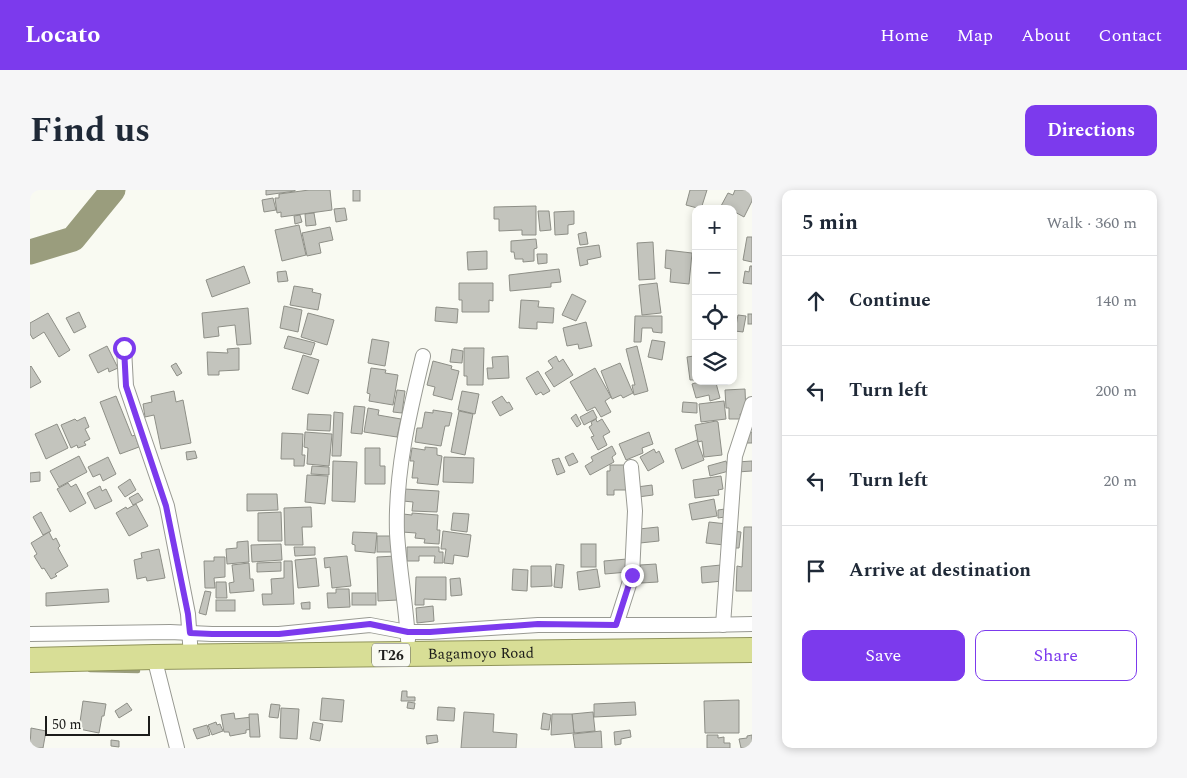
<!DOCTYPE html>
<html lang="en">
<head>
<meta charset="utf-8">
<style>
	body { margin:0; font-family:Spectral,serif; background:#f6f6f7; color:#1f2937 }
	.controls { position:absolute; right:15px; top:15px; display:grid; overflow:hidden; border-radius:10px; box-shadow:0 2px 8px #0003 }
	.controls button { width:45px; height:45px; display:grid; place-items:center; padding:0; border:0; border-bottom:1px solid #e0e1e3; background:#fff; color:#1f2937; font:25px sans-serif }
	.scale { position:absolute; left:15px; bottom:12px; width:105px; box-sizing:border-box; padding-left:5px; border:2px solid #1c1c1a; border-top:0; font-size:14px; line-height:18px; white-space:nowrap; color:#1c1c1a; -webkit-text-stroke:4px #f9faf2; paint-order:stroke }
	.stop { position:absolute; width:15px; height:15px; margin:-11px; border:4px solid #7c3aed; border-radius:50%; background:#fff }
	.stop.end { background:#7c3aed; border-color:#fff; box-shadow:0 1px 5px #0008 }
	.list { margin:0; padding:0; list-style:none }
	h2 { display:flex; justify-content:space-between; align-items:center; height:65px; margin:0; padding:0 20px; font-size:21px }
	h2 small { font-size:16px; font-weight:400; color:#747a83 }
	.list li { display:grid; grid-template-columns:32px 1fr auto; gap:15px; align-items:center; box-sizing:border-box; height:90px; padding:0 20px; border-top:1px solid #e0e1e3 }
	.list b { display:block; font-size:19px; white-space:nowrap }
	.list em { font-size:16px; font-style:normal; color:#747a83 }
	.actions { display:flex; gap:10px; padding:15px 20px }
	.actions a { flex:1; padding:11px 0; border:1px solid #7c3aed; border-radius:10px; text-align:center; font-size:18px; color:#7c3aed }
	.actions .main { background:#7c3aed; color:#fff }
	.icon { flex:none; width:28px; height:28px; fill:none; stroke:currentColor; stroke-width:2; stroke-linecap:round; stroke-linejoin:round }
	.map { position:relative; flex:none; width:722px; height:558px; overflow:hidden; border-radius:10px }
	header { display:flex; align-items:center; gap:30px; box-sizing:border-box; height:70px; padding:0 25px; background:#7c3aed; color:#fff }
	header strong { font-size:24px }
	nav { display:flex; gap:28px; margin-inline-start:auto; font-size:18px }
	.intro { display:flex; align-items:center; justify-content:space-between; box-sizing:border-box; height:120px; padding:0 30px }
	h1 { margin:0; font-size:35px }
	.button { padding:12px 22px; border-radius:10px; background:#7c3aed; color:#fff; font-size:18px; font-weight:700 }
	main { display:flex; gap:30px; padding:0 30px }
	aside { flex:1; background:#fff; border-radius:10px; box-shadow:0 2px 8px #0003 }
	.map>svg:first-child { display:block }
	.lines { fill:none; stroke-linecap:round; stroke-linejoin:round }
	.stream { stroke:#9a9d7d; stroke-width:4.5 }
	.river { stroke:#9a9d7d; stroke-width:25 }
	.building { fill:#c3c4bd; stroke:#8e8f87 }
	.minor-casing { stroke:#999a93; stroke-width:16 }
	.trunk-casing { stroke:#90945a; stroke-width:26 }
	.minor { stroke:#fff; stroke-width:14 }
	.trunk { stroke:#d8de96; stroke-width:24 }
	.route { stroke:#7c3aed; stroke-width:6 }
	.labels { text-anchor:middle; stroke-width:4.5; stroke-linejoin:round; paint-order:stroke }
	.shield { fill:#f9faf2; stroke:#5e5f5b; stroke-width:1 }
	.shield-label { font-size:14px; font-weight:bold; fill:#1c1c1a }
	.street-label { font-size:15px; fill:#1c1c1a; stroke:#f9faf2 }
</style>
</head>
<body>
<header>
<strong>Locato</strong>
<nav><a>Home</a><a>Map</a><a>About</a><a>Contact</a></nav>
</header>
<div class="intro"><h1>Find us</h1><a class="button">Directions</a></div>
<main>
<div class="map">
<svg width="722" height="558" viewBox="0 0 722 558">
	<rect width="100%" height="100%" fill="#f9faf2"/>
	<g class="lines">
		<polyline class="stream" points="60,480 108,481"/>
		<polyline class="river" points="0,62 43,49 83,0"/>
	</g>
	<g class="building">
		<polygon points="236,0 265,0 265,1 236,5"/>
		<polygon points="279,0 300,0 302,20 251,27 251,22 247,23 245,8 249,8 249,4"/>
		<rect x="323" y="0" width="7" height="11"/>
		<polygon points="660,0 677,0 671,19 656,15"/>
		<polygon points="705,0 722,0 722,11 714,27 703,21 703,19 698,19 691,16 698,3 703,5"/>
		<polygon points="243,8 246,20 234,22 232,10"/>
		<polygon points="506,16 506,45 492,45 492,40 469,41 469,29 464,29 464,17"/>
		<polygon points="315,18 317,30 306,32 304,19"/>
		<polygon points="508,21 519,21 521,40 510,41"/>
		<polygon points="544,21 544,34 538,35 538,44 525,45 524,22"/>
		<polygon points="284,23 286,35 276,36 275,24"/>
		<polygon points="270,25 272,32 265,34 264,26"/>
		<polygon points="269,35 276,65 252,71 245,40"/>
		<polygon points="300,37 303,50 289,53 291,63 277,66 272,43"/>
		<polygon points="556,42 558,54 550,55 548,44"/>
		<polygon points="717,47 722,47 722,72 713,70"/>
		<polygon points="506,49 507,58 504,59 504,71 493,72 493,69 485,69 484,62 481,62 481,51"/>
		<polygon points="623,52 625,89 609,90 607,53"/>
		<polygon points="569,55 571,67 557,70 558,74 550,76 547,58"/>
		<polygon points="636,60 662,63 659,94 640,92 641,79 635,78"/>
		<polygon points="457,61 457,79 438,80 437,62"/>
		<polygon points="507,64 517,64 517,73 508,74"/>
		<polygon points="214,76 220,93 182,107 176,90"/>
		<polygon points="720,76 722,76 722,94 713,93 715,81 719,82"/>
		<polygon points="529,79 531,92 521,93 521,97 480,101 479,85"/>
		<polygon points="256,81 258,91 248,92 247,82"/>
		<polygon points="429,93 463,93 463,111 459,110 459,122 432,122 432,110 429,110"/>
		<polygon points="627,93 631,123 612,125 609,95"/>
		<polygon points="264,96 283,99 282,102 291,104 288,120 260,115"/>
		<polygon points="542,104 556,111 546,131 532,125"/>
		<polygon points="491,110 509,111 508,117 524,118 523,133 507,132 507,139 489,138"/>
		<polygon points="254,116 272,120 268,142 250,138"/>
		<polygon points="406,117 428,119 427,133 405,131"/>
		<polygon points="218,118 221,154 207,155 205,135 188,137 189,146 174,148 172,123"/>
		<polygon points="49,122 56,137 44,143 36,128"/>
		<polygon points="18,123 40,160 29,167 14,142 3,149 0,144 0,133"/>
		<polygon points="278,123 304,130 297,155 271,147"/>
		<rect x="718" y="124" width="4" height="10"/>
		<polygon points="708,125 716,126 713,142 705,141"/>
		<polygon points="605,126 632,126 632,143 623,142 622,138 612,138 611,152 604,152"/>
		<polygon points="556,132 562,156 549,159 548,154 537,156 533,138"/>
		<polygon points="258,146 285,153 281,165 254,158"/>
		<polygon points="342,149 359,152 355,176 338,173"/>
		<polygon points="622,150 635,152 632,170 618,167"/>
		<polygon points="77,156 88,178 79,182 78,178 68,183 59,165"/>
		<polygon points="607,156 618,201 604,205 602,195 605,195 596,159"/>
		<polygon points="209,158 209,180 189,181 189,185 178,185 177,162 198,163 197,159"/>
		<polygon points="434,158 454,158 453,195 437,195 437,186 434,186"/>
		<polygon points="422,159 433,161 432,173 420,172"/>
		<polygon points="273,165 289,170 278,204 262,199"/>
		<polygon points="478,166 479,188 458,189 457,178 463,178 462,167"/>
		<polygon points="526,166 529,172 533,169 543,185 524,197 515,183 523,178 518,171"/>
		<polygon points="664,166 665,169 666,169 666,190 660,190 657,167"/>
		<polygon points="403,171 422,176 421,179 429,181 422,210 403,205 405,197 397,195"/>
		<polygon points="146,173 152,183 147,186 141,176"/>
		<polygon points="590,173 603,203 593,208 591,205 582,209 571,181"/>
		<polygon points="1,176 11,192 0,198 0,177"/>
		<polygon points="341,178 356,180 355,183 368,185 363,215 339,211 340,204 337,203"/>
		<polygon points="565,178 581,207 575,211 581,222 571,227 565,217 557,221 540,192"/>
		<polygon points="508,181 520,201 513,205 511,202 506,205 496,188"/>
		<polygon points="672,191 681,191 681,194 686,193 690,208 680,211 679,205 666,208 662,194"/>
		<polygon points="715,199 716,224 710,224 711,229 699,229 699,218 696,218 695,200"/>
		<polygon points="367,200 375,201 372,223 363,222"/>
		<polygon points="144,201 146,212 153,210 161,253 131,259 124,225 115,227 113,214 122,212 121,206"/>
		<polygon points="432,201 449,204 445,224 428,220"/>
		<polygon points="86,206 102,246 105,245 109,257 90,264 70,212"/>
		<polygon points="472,206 477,213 479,212 483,219 470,226 462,212"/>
		<polygon points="694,211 696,229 671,232 669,214"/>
		<polygon points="653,212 667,213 667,223 652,222"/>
		<polygon points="324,216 335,217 332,244 321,243"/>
		<polygon points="338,218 349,220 348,225 371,229 367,247 334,242"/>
		<polygon points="403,220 422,223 419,236 415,236 411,256 385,252 387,238 392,238 395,222 403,223"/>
		<polygon points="563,220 567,228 554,235 550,227"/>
		<polygon points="429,221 443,224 435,265 421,262"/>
		<polygon points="304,222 313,223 311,266 302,266"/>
		<polygon points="278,224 301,225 300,241 277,240"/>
		<polygon points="546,224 551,234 547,237 541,228"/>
		<polygon points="55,227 59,237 55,239 60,249 54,252 56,255 48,258 47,255 41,258 31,235 45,229 47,231"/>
		<polygon points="566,229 567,232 572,229 580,242 573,246 577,255 568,260 561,247 564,246 559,237 562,235 561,232"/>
		<polygon points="686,231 688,232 692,265 674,267 672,251 668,252 665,235"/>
		<polygon points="27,234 38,258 16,269 5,244"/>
		<polygon points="275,242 302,244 299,276 277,274 278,258 274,257"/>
		<polygon points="619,242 623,254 612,258 613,263 596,270 589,254"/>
		<polygon points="722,242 722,253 716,253 715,243"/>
		<polygon points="252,243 273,244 272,265 275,265 274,276 264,276 264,269 251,269"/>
		<polygon points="667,250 674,270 652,279 645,259"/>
		<polygon points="582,256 586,264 582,267 584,272 560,285 555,276 563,271 561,267"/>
		<polygon points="395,257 407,258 407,265 412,266 408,295 387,293 388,288 382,288 384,271 380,271 382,258 395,260"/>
		<polygon points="335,258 350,258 350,276 355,276 355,294 335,294"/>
		<polygon points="624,259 626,263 629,261 634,272 618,281 610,267"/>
		<polygon points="165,261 167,268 157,270 156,262"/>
		<polygon points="543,263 548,272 539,276 535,267"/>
		<polygon points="49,266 57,282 29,297 20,281"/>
		<polygon points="78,267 86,284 73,291 70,284 63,287 58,277"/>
		<polygon points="414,267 444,268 443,293 413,292"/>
		<polygon points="529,268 535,282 527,285 522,270"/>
		<polygon points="303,271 327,272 325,312 302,311"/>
		<polygon points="696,271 699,281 680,286 678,276"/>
		<polygon points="722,271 722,281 707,282 707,272"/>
		<polygon points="580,275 597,275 597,300 584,300 584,305 577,305 577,281 580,281"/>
		<polygon points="282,276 299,277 299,285 281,284"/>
		<polygon points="10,282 10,291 0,292 0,283"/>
		<polygon points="277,285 298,286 295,314 275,312"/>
		<polygon points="691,286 693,299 688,300 689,305 665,308 663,290"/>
		<polygon points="100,289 106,300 95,307 88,297"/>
		<polygon points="38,293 41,297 46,294 56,313 40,322 27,299"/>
		<polygon points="622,295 623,305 608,307 607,297"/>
		<polygon points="70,296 72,301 76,299 82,311 65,319 57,303"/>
		<polygon points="374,299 409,301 407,322 382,321 383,312 373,311"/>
		<polygon points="108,303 113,310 103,315 99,308"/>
		<polygon points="217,304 247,304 248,320 217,321"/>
		<polygon points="684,309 687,326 662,330 659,314"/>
		<polygon points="106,314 118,336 99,346 86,323 96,317 97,319"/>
		<polygon points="281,317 282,337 272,337 273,355 255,355 254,318"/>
		<polygon points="695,319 695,327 688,328 688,320"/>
		<polygon points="11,322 21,341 13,345 3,327"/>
		<polygon points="251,322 252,351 228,351 228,323"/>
		<polygon points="382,323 408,325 407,340 410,340 409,354 394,353 395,349 385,348 386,343 372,342 373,324 382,325"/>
		<polygon points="423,323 439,324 437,342 421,340"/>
		<polygon points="679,332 697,334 694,355 676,353"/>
		<polygon points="628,337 629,351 610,353 609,339"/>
		<polygon points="714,337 722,337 722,401 706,401 707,376 712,377"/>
		<polygon points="413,341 441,345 438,367 424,365 423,374 414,373 416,359 411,359"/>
		<polygon points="703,341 711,342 709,358 702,358"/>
		<polygon points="19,342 23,350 26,348 30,356 28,358 38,376 25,384 27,386 21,389 14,378 12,379 4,366 7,364 1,353"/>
		<polygon points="323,342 347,343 345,363 325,361 325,355 322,354"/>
		<rect x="347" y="346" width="18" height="16"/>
		<polygon points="218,351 219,372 197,374 196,359 207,358 207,352"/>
		<polygon points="251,354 252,370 222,372 221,355"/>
		<rect x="551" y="354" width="15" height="23"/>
		<polygon points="264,357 285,357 285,365 265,366"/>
		<polygon points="377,357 409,357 409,362 413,362 413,373 404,373 405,366 389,366 389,371 377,371"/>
		<polygon points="129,359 135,388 117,391 116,387 107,389 104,370 112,368 111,363"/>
		<polygon points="317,366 321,396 302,398 300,377 295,378 294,368"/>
		<polygon points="366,366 368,410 348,411 347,367"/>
		<polygon points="184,367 195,367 195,387 184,388 185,398 175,398 174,371 184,371"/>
		<polygon points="286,368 289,396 268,398 265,370"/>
		<polygon points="597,369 598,382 575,384 574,371"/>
		<polygon points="254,371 262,371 264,414 233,415 232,404 242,404 241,389 254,388"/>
		<polygon points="251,372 251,381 227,382 227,373"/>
		<polygon points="219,373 220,389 223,389 224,401 200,403 199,393 204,392 202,375"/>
		<polygon points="526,374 534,375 532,398 524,397"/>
		<polygon points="626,374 628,392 611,393 610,375"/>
		<polygon points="691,375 693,391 672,393 671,377"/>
		<polygon points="501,376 521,376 522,396 501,397"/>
		<polygon points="483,379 498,380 497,401 482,400"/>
		<polygon points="567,379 570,397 549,400 547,382"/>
		<polygon points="386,387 416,387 416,410 394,409 394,415 385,415"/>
		<polygon points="430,388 432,405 421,406 420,389"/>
		<polygon points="186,392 196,392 197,408 186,408"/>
		<polygon points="78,399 79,412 16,416 16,403"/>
		<polygon points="306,399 319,399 320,417 298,418 297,403 306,403"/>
		<polygon points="175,401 181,402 176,425 169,423"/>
		<rect x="322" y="403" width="24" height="12"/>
		<rect x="186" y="410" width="19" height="11"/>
		<polygon points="280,412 280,419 272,419 271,413"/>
		<polygon points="403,416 404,431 387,433 386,418"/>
		<polygon points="372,501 377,501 377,507 385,507 385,511 371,511"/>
		<polygon points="292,508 314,510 312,532 290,530"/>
		<polygon points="709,510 709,543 675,543 674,511"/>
		<polygon points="53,511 76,514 74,526 72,526 69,543 49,539"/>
		<polygon points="378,512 385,513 384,519 377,518"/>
		<polygon points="605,512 606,525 564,527 564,514"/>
		<polygon points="97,513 102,520 89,528 85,521"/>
		<polygon points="241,514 250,515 248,528 239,527"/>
		<polygon points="408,517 425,518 424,531 407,530"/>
		<polygon points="251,518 269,519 267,549 250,548"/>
		<polygon points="434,522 464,524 463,542 487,544 486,558 431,558"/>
		<polygon points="563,522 565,541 544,543 542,524"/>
		<polygon points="204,523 205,529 222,527 223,539 216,540 216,543 200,546 199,542 194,542 191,525"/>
		<polygon points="513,523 521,525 519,540 511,539"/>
		<polygon points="219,524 228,524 230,547 220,547"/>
		<polygon points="522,524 542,524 544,543 521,545"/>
		<polygon points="186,532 187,535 190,534 193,541 182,545 178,535"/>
		<polygon points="283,532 293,534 290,551 280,549"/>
		<polygon points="177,535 180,545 167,549 163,539"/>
		<polygon points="1,538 16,541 13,558 0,558"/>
		<polygon points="600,540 601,547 591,549 591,554 585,555 584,542"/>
		<polygon points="571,541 572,558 545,558 543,544"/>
		<polygon points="407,545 408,552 397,554 396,546"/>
		<polygon points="677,545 688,545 688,548 694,547 694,553 700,553 700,558 677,558"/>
		<polygon points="722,545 722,558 711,558 709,549 717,548 717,546"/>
		<polygon points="81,550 89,551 89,557 81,556"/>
	</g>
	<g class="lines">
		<g class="minor-casing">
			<g id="minor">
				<polyline points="94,158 96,196 137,316 158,424 161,467"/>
				<polyline points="586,435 602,385 605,321 601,277"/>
				<polyline points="693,435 705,266 722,214"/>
				<polyline points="0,444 140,442 182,444 249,444 340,435 377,442 400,442 508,435 676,435 722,434"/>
				<path d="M378,450C376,414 369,379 367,343C365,283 379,224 393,166"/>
				<polyline points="124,467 147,558"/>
			</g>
		</g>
		<g class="trunk-casing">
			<g id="trunk">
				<path id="s1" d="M0,470L124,467L722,460"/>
			</g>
		</g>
		<use href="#minor" class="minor"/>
		<use href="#trunk" class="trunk"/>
	</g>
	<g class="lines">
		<polyline class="route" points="94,158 96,196 136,316 158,424 160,443 182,444 249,444 340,434 378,442 400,442 508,434 586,435 602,385"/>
	</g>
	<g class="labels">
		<rect class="shield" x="342" y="453.5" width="38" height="23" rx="4"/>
		<g class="shield-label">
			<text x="361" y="470">T26</text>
		</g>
		<g class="street-label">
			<text dy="5" stroke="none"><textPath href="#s1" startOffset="451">Bagamoyo Road</textPath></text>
		</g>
	</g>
</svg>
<div class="controls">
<button>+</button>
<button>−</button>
<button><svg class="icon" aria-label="locate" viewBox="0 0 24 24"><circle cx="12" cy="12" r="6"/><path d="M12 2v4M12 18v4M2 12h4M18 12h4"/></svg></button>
<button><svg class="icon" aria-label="layers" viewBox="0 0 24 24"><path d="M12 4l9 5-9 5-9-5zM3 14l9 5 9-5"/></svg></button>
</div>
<div class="scale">50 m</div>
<div class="stop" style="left:94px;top:158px"></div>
<div class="stop end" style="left:602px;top:385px"></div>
</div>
<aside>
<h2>5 min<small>Walk · 360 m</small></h2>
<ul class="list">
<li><svg class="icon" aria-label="ahead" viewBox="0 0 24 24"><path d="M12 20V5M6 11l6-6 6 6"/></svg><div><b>Continue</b></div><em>140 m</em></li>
<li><svg class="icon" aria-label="left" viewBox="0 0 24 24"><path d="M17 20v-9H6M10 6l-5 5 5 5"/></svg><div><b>Turn left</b></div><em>200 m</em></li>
<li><svg class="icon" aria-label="left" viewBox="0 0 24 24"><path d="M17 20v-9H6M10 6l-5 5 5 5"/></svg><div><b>Turn left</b></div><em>20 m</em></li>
<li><svg class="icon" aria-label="arrive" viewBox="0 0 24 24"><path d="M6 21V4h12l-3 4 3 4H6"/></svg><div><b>Arrive at destination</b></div></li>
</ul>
<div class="actions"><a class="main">Save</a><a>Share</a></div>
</aside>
</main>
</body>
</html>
